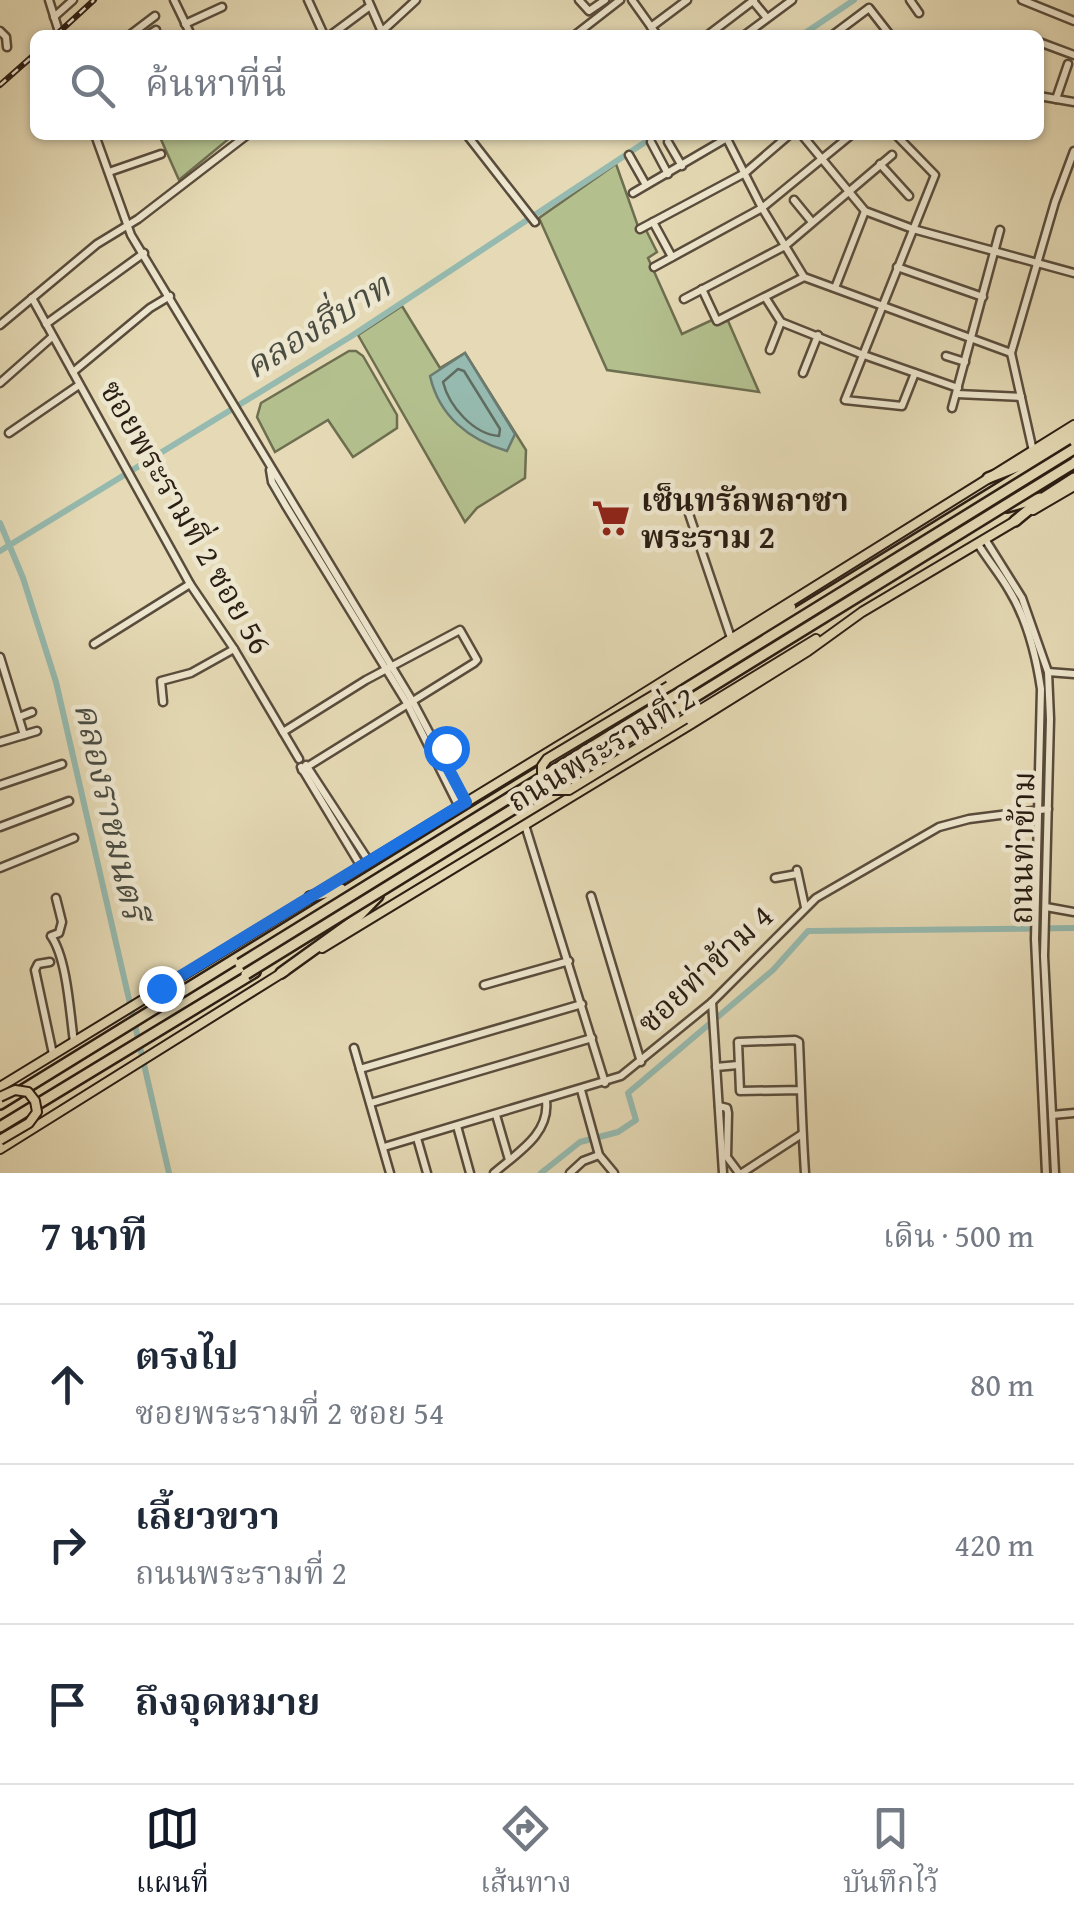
<!DOCTYPE html>
<html lang="th">
<head>
<meta charset="utf-8">
<style>
	body { margin:0; font-family:"Gentium Book Plus","Noto Serif Thai",serif; background:#f2f2f3; color:#1f2937 }
	.stop { position:absolute; width:30px; height:30px; margin:-22px; border:8px solid #1a73e8; border-radius:50%; background:#fff }
	.stop.end { background:#1a73e8; border-color:#fff; box-shadow:0 2px 10px #0008 }
	.list { margin:0; padding:0; list-style:none }
	h2 { display:flex; justify-content:space-between; align-items:center; height:130px; margin:0; padding:0 40px; font-size:42px }
	h2 small { font-size:32px; font-weight:400; color:#747a83 }
	.list li { display:grid; grid-template-columns:65px 1fr auto; gap:30px; align-items:center; box-sizing:border-box; height:160px; padding:0 40px; border-top:2px solid #e0e1e3 }
	.list b { display:block; font-size:38px; white-space:nowrap }
	.list p { margin:0; font-size:32px; white-space:nowrap; color:#747a83 }
	.list em { font-size:32px; font-style:normal; color:#747a83 }
	.icon { flex:none; width:55px; height:55px; fill:none; stroke:currentColor; stroke-width:2; stroke-linecap:round; stroke-linejoin:round }
	.map { position:relative; flex:none; width:1074px; height:1173px; overflow:hidden }
	.search { position:absolute; background:#fff; box-shadow:0 2px 8px #0004; left:30px; right:30px; top:30px; height:110px; display:flex; align-items:center; gap:25px; box-sizing:border-box; padding:0 35px; border-radius:15px; color:#747a83; font-size:38px }
	.sheet { height:610px; background:#fff }
	nav { display:flex; justify-content:space-around; align-items:center; box-sizing:border-box; height:140px; border-top:2px solid #e0e1e3; background:#fff; font-size:28px; color:#747a83 }
	nav a { display:grid; justify-items:center; gap:5px }
	nav .on { color:#111827 }
	.map>svg:first-child { display:block }
	.green { fill:#b3c08e; stroke:#6e6e50; stroke-width:2.5 }
	.water { fill:#96baaf; stroke:#6b7b71; stroke-width:2.5 }
	.lines { fill:none; stroke-linecap:round; stroke-linejoin:round }
	.shore { stroke:#606c61; stroke-width:2.5 }
	.canal { stroke:#96baaf; stroke-width:6 }
	.minor-casing { stroke:#594c3c; stroke-width:11 }
	.major-casing { stroke:#2a1d13; stroke-width:12 }
	.highway-casing { stroke:#2a1d13; stroke-width:14 }
	.minor { stroke:#eee7cf; stroke-width:6 }
	.major { stroke:#e5dab5; stroke-width:8 }
	.highway { stroke:#e5dab5; stroke-width:9 }
	.rail-casing { stroke:#2a1d13; stroke-width:6 }
	.rail { stroke:#eee7cf; stroke-width:2.5; stroke-dasharray:8; stroke-linecap:butt }
	.major-bridge-casing { stroke:#2a1d13; stroke-width:12; stroke-linecap:butt }
	.highway-bridge-casing { stroke:#2a1d13; stroke-width:14; stroke-linecap:butt }
	.major-bridge { stroke:#e5dab5; stroke-width:8 }
	.highway-bridge { stroke:#e5dab5; stroke-width:9 }
	.route { stroke:#1a73e8; stroke-width:12 }
	.labels { text-anchor:middle; stroke-width:9; stroke-linejoin:round; paint-order:stroke }
	.poi-label { font-size:32px; font-weight:bold; fill:#2a1d13; stroke:#eee7cf; text-anchor:start }
	.street-label { font-size:32px; fill:#2a1d13; stroke:#eee7cf }
	.water-label { font-size:35px; font-style:italic; fill:#4a4c42; stroke:#eee7cf }
</style>
</head>
<body>
<div class="map">
<svg width="1074" height="1173" viewBox="0 0 1074 1173">
	<rect width="100%" height="100%" fill="#e5dab5"/>
	<filter id="stains"><feTurbulence type="fractalNoise" baseFrequency=".002" numOctaves="4"/><feColorMatrix values="0 0 0 0 .2 0 0 0 0 .09 0 0 0 0 .02 0 0 0 .5 -.17"/></filter>
	<radialGradient id="worn" r=".72"><stop offset=".6" stop-color="#630" stop-opacity="0"/><stop offset="1" stop-color="#630" stop-opacity=".3"/></radialGradient>
	<g class="green">
		<polygon points="159,135 231,135 231,137 179,180"/>
		<polygon points="616,164 640,232 646,230 657,252 648,258 682,334 725,314 759,392 607,370 539,218"/>
		<polygon points="402,306 440,368 465,353 526,450 525,478 477,508 465,522 358,335"/>
		<polygon points="349,351 356,351 363,356 397,415 397,428 353,457 328,420 275,452 257,417 261,403"/>
	</g>
	<path class="water" d="M465,353L515,434L507,451C469,440 439,416 430,376Z"/>
	<g class="lines">
		<path class="shore" d="M458,369L464,371L500,429L499,436C473,434 449,406 443,382Z"/>
		<g class="canal">
			<polyline points="802,35 854,0"/>
			<polyline points="0,523 23,578 56,682 169,1173"/>
			<polyline points="0,551 350,337 656,135"/>
			<polyline points="541,1173 580,1142 618,1132 636,1120 628,1093 773,970 808,931 1074,928"/>
		</g>
		<g class="minor-casing">
			<g id="minor">
				<polyline points="49,0 60,35"/>
				<polyline points="174,0 191,35"/>
				<polyline points="308,0 324,35"/>
				<polyline points="368,0 382,32"/>
				<polyline points="579,0 589,11 605,0"/>
				<polyline points="632,0 657,35"/>
				<polyline points="910,0 919,13"/>
				<polyline points="1022,0 1074,21"/>
				<polyline points="753,1 767,18"/>
				<polyline points="54,17 73,0"/>
				<polyline points="185,24 222,7"/>
				<polyline points="651,27 687,0"/>
				<polyline points="0,31 6,37 7,47"/>
				<polyline points="130,35 155,16"/>
				<polyline points="148,35 156,30"/>
				<polyline points="331,35 370,6"/>
				<polyline points="378,35 416,0"/>
				<polyline points="575,35 620,0"/>
				<polyline points="708,35 754,0"/>
				<polyline points="745,35 792,0"/>
				<polyline points="833,35 869,8 890,35"/>
				<polyline points="1039,42 1074,55"/>
				<polyline points="1039,96 1074,102"/>
				<polyline points="1056,99 1068,64"/>
				<polyline points="95,135 131,235 413,702 466,802"/>
				<polyline points="235,135 239,136"/>
				<polyline points="467,135 535,222"/>
				<polyline points="802,135 865,211 913,229 1074,273"/>
				<polyline points="896,135 935,175 845,400 902,406 915,373"/>
				<polyline points="651,142 668,174"/>
				<polyline points="668,142 682,166"/>
				<polyline points="629,155 646,185"/>
				<polyline points="880,164 909,196"/>
				<polyline points="109,172 161,154"/>
				<polyline points="633,193 727,138"/>
				<polyline points="794,200 812,222"/>
				<polyline points="653,222 672,257"/>
				<polyline points="640,229 745,173 789,135"/>
				<polyline points="654,267 762,208 851,135"/>
				<polyline points="897,267 983,297"/>
				<polyline points="804,277 1011,353"/>
				<polyline points="835,288 865,211"/>
				<polyline points="702,289 717,321 804,277 762,208 725,135"/>
				<polyline points="765,297 781,322 861,354 958,388"/>
				<polyline points="32,298 190,584 234,649 299,759"/>
				<polyline points="684,299 785,246 892,155"/>
				<polyline points="46,324 144,253"/>
				<polyline points="0,325 97,244 138,219 247,135"/>
				<polyline points="770,350 781,322"/>
				<polyline points="946,356 965,362"/>
				<polyline points="73,372 150,308 170,296"/>
				<polyline points="803,373 818,335"/>
				<polyline points="0,383 52,337"/>
				<polyline points="957,394 1021,397"/>
				<polyline points="952,408 1000,230"/>
				<polyline points="9,433 79,385"/>
				<polyline points="1033,451 1011,353 1055,202 1074,151"/>
				<polyline points="270,470 272,482 286,506 408,705 459,807"/>
				<polyline points="688,511 731,638"/>
				<polyline points="985,539 1022,598 1048,672 1050,719 1044,956 1055,1173"/>
				<path d="M978,544C987,559 1000,574 1009,590C1027,619 1036,655 1041,689L1035,939L1046,1173"/>
				<polyline points="94,644 190,584"/>
				<polyline points="0,657 24,735"/>
				<polyline points="1048,672 1074,674"/>
				<polyline points="163,702 161,681 191,673 234,649"/>
				<polyline points="19,717 32,712"/>
				<polyline points="283,732 366,680 460,630 477,660 474,663 302,770"/>
				<polyline points="0,742 37,731"/>
				<polyline points="438,749 460,743"/>
				<polyline points="306,765 368,860"/>
				<polyline points="301,767 360,865"/>
				<polyline points="0,785 62,764"/>
				<polyline points="525,825 605,1083"/>
				<polyline points="0,827 69,801"/>
				<polyline points="0,868 74,838"/>
				<polyline points="797,870 805,907"/>
				<polyline points="775,878 797,874"/>
				<polyline points="591,896 641,1062"/>
				<path d="M56,898L62,922L59,933L51,936C67,958 70,1014 74,1042"/>
				<polyline points="1046,907 1074,912"/>
				<polyline points="50,962 38,964 35,970 53,1054"/>
				<polyline points="484,985 569,961"/>
				<polyline points="712,1002 723,1173"/>
				<polyline points="354,1048 390,1173"/>
				<polyline points="716,1067 738,1065"/>
				<polyline points="360,1069 582,1004"/>
				<polyline points="581,1090 599,1155 614,1173"/>
				<path d="M801,1090L740,1091L738,1042L795,1040L799,1042C801,1086 802,1129 805,1173"/>
				<polyline points="371,1103 592,1038"/>
				<polyline points="719,1106 727,1108 728,1113 727,1157 739,1173"/>
				<polyline points="496,1115 509,1160"/>
				<polyline points="1052,1115 1074,1113"/>
				<polyline points="457,1126 470,1173"/>
				<polyline points="417,1138 427,1173"/>
				<polyline points="384,1147 621,1076 712,1002 816,898 939,827 969,819 1048,809"/>
				<path d="M494,1173C517,1153 550,1134 546,1101"/>
				<polyline points="570,1173 583,1161 599,1155"/>
				<polyline points="742,1173 802,1134"/>
			</g>
		</g>
		<g class="major-casing">
			<g id="major">
				<polyline points="1033,510 1074,486"/>
				<polyline points="669,686 791,607"/>
				<polyline points="685,719 816,639"/>
				<polyline points="322,948 691,724 808,651 862,612 1017,520"/>
				<polyline points="0,1087 609,715 1074,425"/>
				<polyline points="0,1149 285,971"/>
			</g>
		</g>
		<g class="highway-casing">
			<g id="highway">
				<polyline points="988,478 1022,465 1074,433"/>
				<polyline points="1007,507 1040,498"/>
				<polyline points="1015,521 1043,498 1074,478"/>
				<polyline points="310,897 341,889"/>
				<polyline points="281,973 356,919 378,896"/>
				<polyline points="0,1104 1074,442"/>
				<polyline points="0,1127 255,972"/>
			</g>
		</g>
		<use href="#minor" class="minor"/>
		<use href="#major" class="major"/>
		<use href="#highway" class="highway"/>
		<g class="rail-casing">
			<g id="rail">
				<polyline points="56,35 94,0"/>
				<polyline points="0,85 35,54"/>
			</g>
		</g>
		<use href="#rail" class="rail"/>
		<g class="major-bridge-casing">
			<g id="major-bridge">
				<polyline points="669,686 547,759 542,766 542,779 552,790 569,790 685,719"/>
				<polyline points="0,1097 15,1090 28,1092 35,1101 37,1112 29,1123 0,1140"/>
			</g>
		</g>
		<g class="highway-bridge-casing">
			<g id="highway-bridge">
				<polyline points="240,964 1074,449"/>
				<polyline points="246,974 1074,463"/>
			</g>
		</g>
		<use href="#major-bridge" class="major-bridge"/>
		<use href="#highway-bridge" class="highway-bridge"/>
	</g>
	<g class="lines">
		<polyline class="route" points="161,988 466,802 438,749 446,748"/>
	</g>
	<defs>
		<g id="supermarket-bare" transform="scale(3)"><path d="M-6-5.5h2.5l.6 2H6L4.5 2H-2.5L-4.4-4H-6ZM-1.5 3.2a1.3 1.3 0 1 0 .1 0ZM3 3.2a1.3 1.3 0 1 0 .1 0Z" fill="#8f2418" stroke="#eee7cf" stroke-width="2.5" paint-order="stroke"/></g>
	</defs>
	<g fill-rule="evenodd">
		<use href="#supermarket-bare" x="611" y="518"/>
	</g>
	<g class="labels">
		<g class="poi-label">
			<text x="641" y="511">เซ็นทรัลพลาซา<tspan x="641" dy="37">พระราม 2</tspan></text>
		</g>
		<g class="street-label">
			<text transform="translate(186 517) rotate(60)" y="11">ซอยพระรามที่ 2 ซอย 56</text>
			<text transform="translate(601 749) rotate(-31)" y="11">ถนนพระรามที่ 2</text>
			<text transform="translate(1022 848) rotate(-89)" y="11">ถนนท่าข้าม</text>
			<text transform="translate(705 969) rotate(-43)" y="11">ซอยท่าข้าม 4</text>
		</g>
		<g class="water-label">
			<text transform="translate(317 326) rotate(-32)" y="12">คลองสี่บาท</text>
			<text transform="translate(111 811) rotate(77)" y="12">คลองราชมนตรี</text>
		</g>
	</g>
	<rect width="100%" height="100%" filter="url(#stains)"/>
	<rect width="100%" height="100%" fill="url(#worn)"/>
</svg>
<div class="stop" style="left:446px;top:748px"></div>
<div class="stop end" style="left:161px;top:988px"></div>
<div class="search"><svg class="icon" aria-label="search" viewBox="0 0 24 24"><circle cx="10" cy="10" r="6"/><path d="M15 15l6 6"/></svg>ค้นหาที่นี่</div>
</div>
<section class="sheet">
<h2>7 นาที<small>เดิน · 500 m</small></h2>
<ul class="list">
<li><svg class="icon" aria-label="ahead" viewBox="0 0 24 24"><path d="M12 20V5M6 11l6-6 6 6"/></svg><div><b>ตรงไป</b><p>ซอยพระรามที่ 2 ซอย 54</p></div><em>80 m</em></li>
<li><svg class="icon" aria-label="right" viewBox="0 0 24 24"><path d="M7 20v-9h11M14 6l5 5-5 5"/></svg><div><b>เลี้ยวขวา</b><p>ถนนพระรามที่ 2</p></div><em>420 m</em></li>
<li><svg class="icon" aria-label="arrive" viewBox="0 0 24 24"><path d="M6 21V4h12l-3 4 3 4H6"/></svg><div><b>ถึงจุดหมาย</b></div></li>
</ul>
</section>
<nav>
<a class="on"><svg class="icon" aria-label="map" viewBox="0 0 24 24"><path d="M3 6l6-2 6 2 6-2v14l-6 2-6-2-6 2zM9 4v14M15 6v14"/></svg>แผนที่</a>
<a><svg class="icon" aria-label="directions" viewBox="0 0 24 24"><path d="M12 3l9 9-9 9-9-9zM9 14v-3h6M13 9l2 2-2 2"/></svg>เส้นทาง</a>
<a><svg class="icon" aria-label="saved" viewBox="0 0 24 24"><path d="M7 4h10v16l-5-4-5 4z"/></svg>บันทึกไว้</a>
</nav>
</body>
</html>
